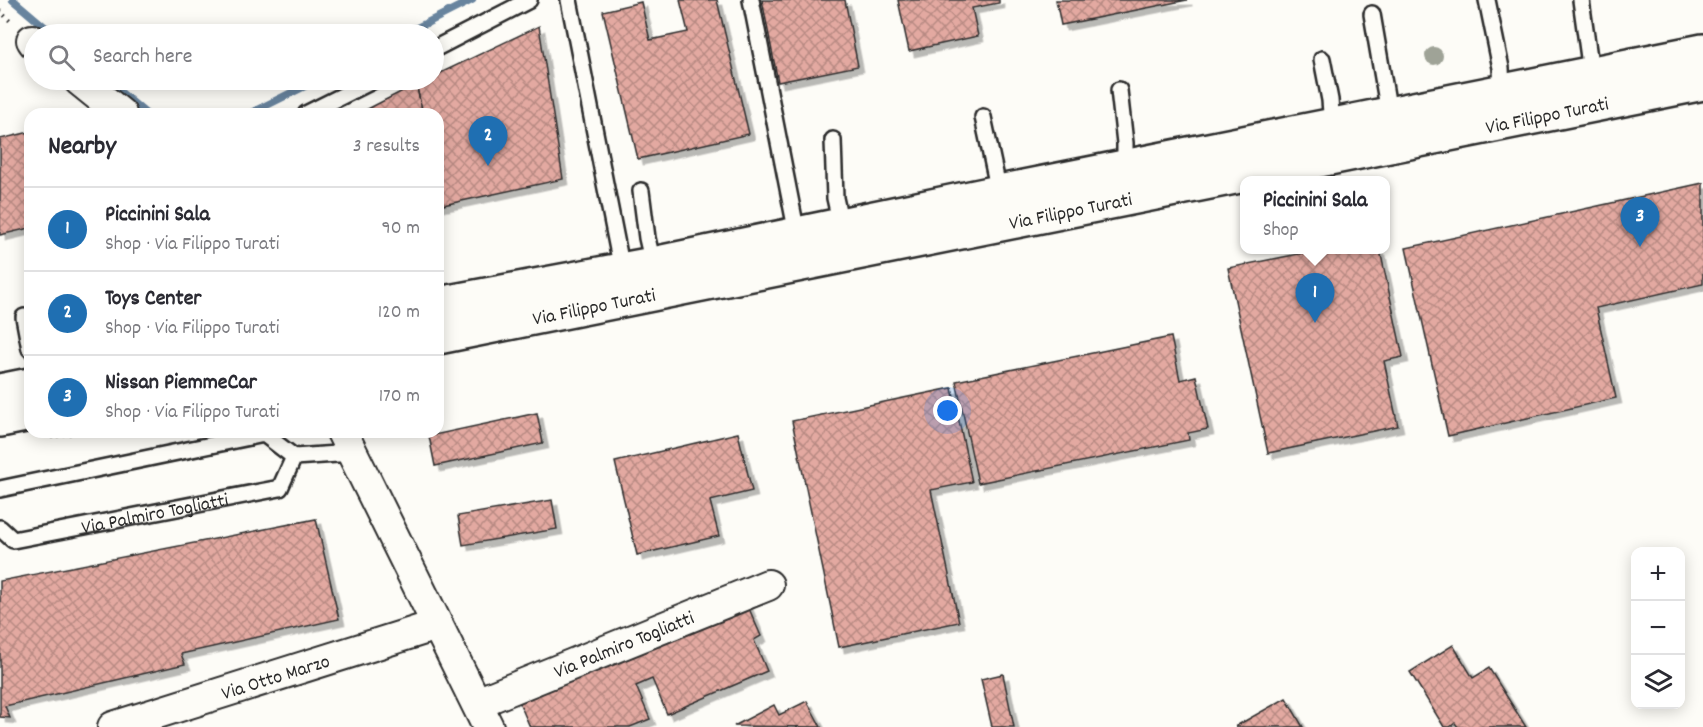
<!DOCTYPE html>
<html lang="en">
<head>
<meta charset="utf-8">
<style>
	body { margin:0; font-family:Dekko,sans-serif; background:#f7f7f7; color:#2b2b33 }
	.controls { position:absolute; right:18px; bottom:18px; display:grid; overflow:hidden; border-radius:12px; box-shadow:0 3px 15px #0003 }
	.controls button { width:54px; height:54px; display:grid; place-items:center; padding:0; border:0; border-bottom:2px solid #e1e1e2; background:#fff; color:#2b2b33; font:30px sans-serif }
	.you { position:absolute; left:948px; top:411px; width:21px; height:21px; margin:-15px; border:4px solid #fff; border-radius:50%; background:#1a73e8; box-shadow:0 0 0 9px #1a73e833 }
	.badge { display:grid; place-items:center; width:39px; height:39px; border-radius:50%; background:#1f6fb2; color:#fff; font-size:20px; font-weight:700 }
	.pin { position:absolute; translate:-50% -50px; filter:drop-shadow(0 2px 3px #0008) }
	.pin::after { content:''; position:absolute; top:32px; width:21px; height:18px; background:inherit; clip-path:polygon(0 0,100% 0,50% 100%) }
	.popup { position:absolute; left:1240px; top:176px; width:150px; height:78px; box-sizing:border-box; display:grid; place-content:center; border-radius:12px; background:#fff; filter:drop-shadow(0 2px 4px #0005); font-size:20px; white-space:nowrap; color:#7c7c81 }
	.popup b { font-size:22px; color:#2b2b33 }
	.popup::after { content:''; position:absolute; left:50%; top:100%; margin-left:-12px; border:12px solid transparent; border-top-color:#fff }
	.list { margin:0; padding:0; list-style:none }
	h2 { display:flex; justify-content:space-between; align-items:center; height:78px; margin:0; padding:0 24px; font-size:26px }
	h2 small { font-size:20px; font-weight:400; color:#7c7c81 }
	.list li { display:grid; grid-template-columns:39px 1fr auto; gap:18px; align-items:center; box-sizing:border-box; height:84px; padding:0 24px; border-top:2px solid #e1e1e2 }
	.list b { display:block; font-size:22px; white-space:nowrap }
	.list p { margin:0; font-size:20px; white-space:nowrap; color:#7c7c81 }
	.list em { font-size:20px; font-style:normal; color:#7c7c81 }
	.icon { flex:none; width:33px; height:33px; fill:none; stroke:currentColor; stroke-width:2; stroke-linecap:round; stroke-linejoin:round }
	.map { position:relative; flex:none; width:1703px; height:727px; overflow:hidden }
	.search { position:absolute; background:#fff; box-shadow:0 3px 15px #0003; left:24px; top:24px; width:420px; height:66px; display:flex; align-items:center; gap:15px; box-sizing:border-box; padding:0 21px; border-radius:33px; color:#7c7c81; font-size:22px }
	.panel { position:absolute; background:#fff; box-shadow:0 3px 15px #0003; left:24px; top:108px; width:420px; height:330px; border-radius:18px }
	.map>svg:first-child { display:block }
	.lines { fill:none; stroke-linecap:round; stroke-linejoin:round }
	.stream { stroke:#68849e; stroke-width:8 }
	.building { fill:url(#building-cross-hatch); stroke:#2b2b2b; stroke-width:1.5; filter:url(#shadow) }
	.lane-casing { stroke:#2b2b2b; stroke-width:20 }
	.street-casing { stroke:#2b2b2b; stroke-width:34 }
	.secondary-casing { stroke:#2b2b2b; stroke-width:38 }
	.path { stroke:#2b2b2b; stroke-width:4; stroke-dasharray:1.5 4.5; stroke-linecap:butt }
	.lane { stroke:#fdfcf7; stroke-width:15 }
	.street { stroke:#fdfcf7; stroke-width:30 }
	.secondary { stroke:#fdfcf7; stroke-width:33 }
	.tree { fill:#9fa397 }
	.labels { text-anchor:middle; stroke-width:4.5; stroke-linejoin:round; paint-order:stroke }
	.street-label { font-size:20px; fill:#2b2b2b; stroke:#fdfcf7 }
</style>
</head>
<body>
<div class="map">
<svg width="1703" height="727" viewBox="0 0 1703 727">
	<defs>
		<pattern id="building-cross-hatch" width="8" height="8" patternUnits="userSpaceOnUse" patternTransform="scale(1.5)"><rect width="8" height="8" fill="#e3a9a1"/><path d="M0 0l8 8M0 8l8-8" fill="none" stroke="#b88a83"/></pattern>
		<filter id="shadow"><feDropShadow dx="5.5" dy="5.5" stdDeviation="0" flood-color="#0004"/></filter>
	</defs>
	<rect width="100%" height="100%" fill="#fdfcf7"/>
	<filter id="ink" filterUnits="userSpaceOnUse"><feTurbulence type="fractalNoise" baseFrequency=".0167" numOctaves="2"/><feDisplacementMap in="SourceGraphic" scale="12" xChannelSelector="R" yChannelSelector="G"/><feConvolveMatrix kernelMatrix="1 2 1 2 8 2 1 2 1" color-interpolation-filters="sRGB"/></filter>
	<g filter="url(#ink)">
		<g class="lines">
			<g class="stream">
				<polyline points="13,0 53,34"/>
				<polyline points="405,34 472,0"/>
				<polyline points="106,80 146,114"/>
				<polyline points="249,114 317,80"/>
			</g>
		</g>
		<g class="building">
			<polygon points="680,0 717,0 749,134 638,159 603,11 641,2 650,40 688,32"/>
			<polygon points="762,0 845,0 858,66 778,82"/>
			<polygon points="898,0 999,0 999,3 972,8 978,36 909,51"/>
			<polygon points="1056,0 1187,0 1061,25"/>
			<polygon points="539,26 563,179 443,205 438,181 438,114 423,114 416,84 426,80 434,80 434,76"/>
			<polygon points="416,84 423,114 358,114"/>
			<polygon points="30,132 30,228 0,235 0,139"/>
			<polygon points="438,181 443,205 438,206"/>
			<polygon points="1703,183 1703,284 1596,308 1616,398 1448,436 1406,248"/>
			<polygon points="1318,250 1380,250 1403,357 1384,361 1398,426 1268,453 1228,268"/>
			<polygon points="1171,337 1180,380 1196,376 1208,429 1188,433 1189,440 978,483 956,381"/>
			<polygon points="952,388 972,482 931,490 959,622 839,647 792,421"/>
			<polygon points="537,413 543,443 435,466 429,436"/>
			<polygon points="738,433 752,491 710,501 719,536 637,555 615,462"/>
			<polygon points="552,500 557,529 463,545 458,516"/>
			<polygon points="316,519 339,619 181,654 185,664 5,706 10,718 0,717 0,581"/>
			<polygon points="747,604 761,636 754,640 767,671 667,714 652,679 636,686 650,719 630,727 530,727 519,702"/>
			<polygon points="1453,645 1473,678 1489,668 1526,727 1458,727 1455,723 1450,727 1444,727 1410,672"/>
			<polygon points="1003,674 1014,727 992,727 981,679"/>
			<polygon points="1286,698 1303,727 1237,727 1236,726"/>
			<polygon points="807,701 821,727 734,726 774,705 779,715"/>
		</g>
		<g class="lines">
			<g class="lane-casing">
				<g id="lane">
					<polyline points="569,0 622,270"/>
					<polyline points="751,0 797,234"/>
					<polyline points="1487,0 1501,68 1502,91"/>
					<polyline points="1581,0 1591,72"/>
					<polyline points="1372,14 1389,113"/>
					<polyline points="434,49 529,0"/>
					<polyline points="1322,59 1330,100 1332,126"/>
					<polyline points="1119,90 1125,143 1125,166"/>
					<polyline points="306,114 374,80"/>
					<polyline points="983,117 999,192"/>
					<polyline points="833,140 835,198 841,225"/>
					<polyline points="641,191 647,238 653,264"/>
					<polyline points="24,317 30,349"/>
					<polyline points="0,489 264,434 294,457"/>
					<path id="s1" d="M0,528L13,540L280,488L294,457L352,453"/>
				</g>
			</g>
			<g class="street-casing">
				<g id="street">
					<polyline points="32,40 34,43"/>
					<polyline points="79,80 121,114"/>
					<polyline points="342,432 488,727"/>
					<path id="s2" d="M477,703L768,585"/>
					<path id="s3" d="M113,727L437,625"/>
				</g>
			</g>
			<g class="secondary-casing">
				<g id="secondary">
					<polyline points="438,304 653,264 999,192 1703,51"/>
					<path id="s4" d="M438,337L1703,83"/>
					<polyline points="0,391 30,385"/>
					<polyline points="0,420 30,414"/>
				</g>
			</g>
			<g class="path">
				<polyline points="0,11 10,21"/>
				<polyline points="51,437 78,432"/>
			</g>
			<use href="#lane" class="lane"/>
			<use href="#street" class="street"/>
			<use href="#secondary" class="secondary"/>
		</g>
		<circle class="tree" cx="1434" cy="56" r="9"/>
	</g>
	<g class="labels">
		<g class="street-label">
			<text dy="7" stroke="none"><textPath href="#s4" startOffset="1131">Via Filippo Turati</textPath></text>
			<text dy="7" stroke="none"><textPath href="#s4" startOffset="645">Via Filippo Turati</textPath></text>
			<text dy="7" stroke="none"><textPath href="#s4" startOffset="159">Via Filippo Turati</textPath></text>
			<text dy="7" stroke="none"><textPath href="#s1" startOffset="162">Via Palmiro Togliatti</textPath></text>
			<text dy="7" stroke="none"><textPath href="#s2" startOffset="158">Via Palmiro Togliatti</textPath></text>
			<text dy="7" stroke="none"><textPath href="#s3" startOffset="170">Via Otto Marzo</textPath></text>
		</g>
	</g>
</svg>
<div class="controls">
<button>+</button>
<button>−</button>
<button><svg class="icon" aria-label="layers" viewBox="0 0 24 24"><path d="M12 4l9 5-9 5-9-5zM3 14l9 5 9-5"/></svg></button>
</div>
<div class="you"></div>
<div class="pin badge" style="left:1315px;top:323px">1</div>
<div class="popup"><b>Piccinini Sala</b>Shop</div>
<div class="pin badge" style="left:488px;top:166px">2</div>
<div class="pin badge" style="left:1640px;top:247px">3</div>
<div class="search"><svg class="icon" aria-label="search" viewBox="0 0 24 24"><circle cx="10" cy="10" r="6"/><path d="M15 15l6 6"/></svg>Search here</div>
<section class="panel">
<h2>Nearby<small>3 results</small></h2>
<ul class="list">
<li><span class="badge">1</span><div><b>Piccinini Sala</b><p>Shop · Via Filippo Turati</p></div><em>90 m</em></li>
<li><span class="badge">2</span><div><b>Toys Center</b><p>Shop · Via Filippo Turati</p></div><em>120 m</em></li>
<li><span class="badge">3</span><div><b>Nissan PiemmeCar</b><p>Shop · Via Filippo Turati</p></div><em>170 m</em></li>
</ul>
</section>
</div>
</body>
</html>
